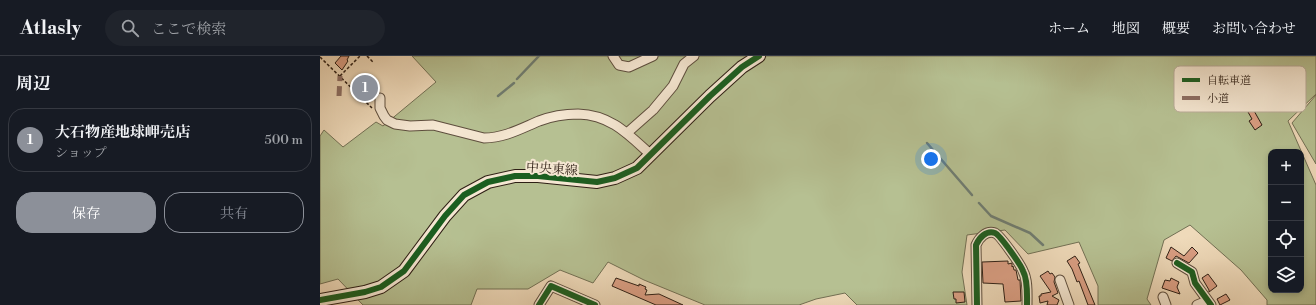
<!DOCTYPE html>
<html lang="ja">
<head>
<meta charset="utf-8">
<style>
	body { margin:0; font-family:"Libre Bodoni","Noto Serif JP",serif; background:#20242c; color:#f1f3f6 }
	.controls { position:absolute; right:12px; bottom:12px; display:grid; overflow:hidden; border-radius:8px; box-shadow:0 2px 6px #0003 }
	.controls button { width:36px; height:36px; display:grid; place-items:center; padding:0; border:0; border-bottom:1px solid #363941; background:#171b24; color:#f1f3f6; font:20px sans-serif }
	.you { position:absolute; left:611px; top:103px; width:14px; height:14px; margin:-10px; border:3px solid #fff; border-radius:50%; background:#1a73e8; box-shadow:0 0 0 6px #1a73e833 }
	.badge { display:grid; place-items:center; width:26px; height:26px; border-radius:50%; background:#8c9099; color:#fff; font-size:13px; font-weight:700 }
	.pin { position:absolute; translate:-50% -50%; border:2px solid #fff; box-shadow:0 1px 4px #0006 }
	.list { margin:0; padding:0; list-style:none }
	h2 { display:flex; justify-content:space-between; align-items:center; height:52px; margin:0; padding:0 16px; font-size:17px }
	h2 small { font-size:13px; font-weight:400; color:#9ea1a6 }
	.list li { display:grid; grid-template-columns:26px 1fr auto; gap:12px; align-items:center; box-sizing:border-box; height:64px; margin:0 8px 8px; padding:0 8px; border:1px solid #363941; border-radius:16px }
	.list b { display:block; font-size:15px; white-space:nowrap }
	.list p { margin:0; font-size:13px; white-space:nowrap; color:#9ea1a6 }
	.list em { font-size:13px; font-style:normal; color:#9ea1a6 }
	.actions { display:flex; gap:8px; padding:12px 16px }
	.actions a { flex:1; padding:9px 0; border:1px solid #8c9099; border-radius:16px; text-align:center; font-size:14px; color:#8c9099 }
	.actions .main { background:#8c9099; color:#fff }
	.icon { flex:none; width:22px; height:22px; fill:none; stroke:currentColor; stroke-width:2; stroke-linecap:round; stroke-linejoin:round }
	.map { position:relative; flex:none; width:996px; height:249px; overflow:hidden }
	header { display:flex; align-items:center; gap:24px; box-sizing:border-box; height:56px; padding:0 20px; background:#171b24; border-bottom:1px solid #363941 }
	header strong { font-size:19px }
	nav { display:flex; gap:22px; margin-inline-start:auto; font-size:14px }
	.search { width:280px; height:36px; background:#20242c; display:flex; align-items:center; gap:10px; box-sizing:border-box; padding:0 14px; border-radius:22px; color:#9ea1a6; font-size:15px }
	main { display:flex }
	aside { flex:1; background:#171b24 }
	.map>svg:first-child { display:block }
	.green { fill:#b6c092; stroke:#727054; fill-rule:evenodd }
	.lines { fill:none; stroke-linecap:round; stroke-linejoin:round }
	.stream { stroke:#6f7d72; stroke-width:2.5 }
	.building { fill:#db9f84; stroke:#2e1f15 }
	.street-casing { stroke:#5e4e3e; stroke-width:11 }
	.secondary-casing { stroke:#2e1f15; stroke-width:14 }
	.path { stroke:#2e1f15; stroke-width:1.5; stroke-dasharray:3 2; stroke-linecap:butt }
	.street { stroke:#f5e7d2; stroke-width:9 }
	.secondary { stroke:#f5e7d2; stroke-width:12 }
	.quiet { stroke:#8d6e63; stroke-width:5; stroke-dasharray:10 5; stroke-linecap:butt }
	.cycleway-casing { stroke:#f5e7d2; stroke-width:8 }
	.cycleway { stroke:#1b5e20; stroke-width:6 }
	.labels { text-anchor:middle; stroke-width:4; stroke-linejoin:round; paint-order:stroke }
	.street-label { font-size:13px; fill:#2e1f15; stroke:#f5e7d2 }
	.key { fill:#f5e7d2; stroke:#b9ab99; stroke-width:1 }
	.key-label { font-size:11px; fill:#2e1f15 }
</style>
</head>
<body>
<header>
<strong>Atlasly</strong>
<div class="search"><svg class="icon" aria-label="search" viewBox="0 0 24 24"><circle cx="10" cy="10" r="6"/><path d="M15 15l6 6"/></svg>ここで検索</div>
<nav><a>ホーム</a><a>地図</a><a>概要</a><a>お問い合わせ</a></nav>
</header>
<main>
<aside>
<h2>周辺<small></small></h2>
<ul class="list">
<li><span class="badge">1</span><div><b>大石物産地球岬売店</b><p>ショップ</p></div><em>500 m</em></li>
</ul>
<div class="actions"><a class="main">保存</a><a>共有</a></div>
</aside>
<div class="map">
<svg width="996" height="249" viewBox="0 0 996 249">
	<rect width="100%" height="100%" fill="#efdaba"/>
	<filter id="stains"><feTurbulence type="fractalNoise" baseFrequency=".005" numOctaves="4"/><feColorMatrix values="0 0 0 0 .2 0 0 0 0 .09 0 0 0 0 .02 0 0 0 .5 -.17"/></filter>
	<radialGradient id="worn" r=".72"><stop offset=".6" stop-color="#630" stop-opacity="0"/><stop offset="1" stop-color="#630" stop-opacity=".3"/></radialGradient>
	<g class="green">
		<path d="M92,0H996V38L968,65L996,129V249H947V244L921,214L870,169L844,184L827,243L831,249H778V230L759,186L708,198L685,174L647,179L642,216L647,249H537L525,237L496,243L479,249H385L324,224L288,206L273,227L240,214L208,233H157L151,249H43L18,223L0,228V80L4,74L23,91L56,66L63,70L116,26ZM951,96H981V234H951Z"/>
		<polygon points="996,39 996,108 972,67"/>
	</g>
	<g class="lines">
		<g class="stream">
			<polyline points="197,23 219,0"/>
			<polyline points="178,40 194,27"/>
			<polyline points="607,87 652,139"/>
			<polyline points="659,147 671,160 710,177 723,189"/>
		</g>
	</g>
	<g class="building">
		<polygon points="21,0 29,0 27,4 28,5 22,14 15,7"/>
		<polygon points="933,53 942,69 935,74 929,65 932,63 928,56"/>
		<polygon points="851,191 864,200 872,191 878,197 869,207 856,200 852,205 846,202"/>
		<polygon points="755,200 760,207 758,208 775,249 768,249 759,225 757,226 752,213 747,205"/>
		<polygon points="688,205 688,208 692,207 692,211 693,210 694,214 696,214 698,224 700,224 701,245 685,246 683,228 663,227 662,206"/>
		<polygon points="728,215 730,218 732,217 735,221 734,226 738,237 732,240 739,244 737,249 727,249 728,245 720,247 719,240 721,240 721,238 731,236 720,220"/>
		<polygon points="888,218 897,230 889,236 889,234 882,222"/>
		<polygon points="296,222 319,230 319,228 326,231 325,233 327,234 325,239 339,238 363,249 336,249 292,230"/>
		<polygon points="851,222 859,226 857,231 860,238 842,232 845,224 850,225"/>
		<polygon points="633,236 644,236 645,246 636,247 636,243 634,243"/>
		<polygon points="906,238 910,244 900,249 897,243"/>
	</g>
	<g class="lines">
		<g class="street-casing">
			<g id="street">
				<polyline points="293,0 299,9 309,11 333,0"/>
				<path d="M60,42V52L64,60L67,64L75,68L90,70L113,69L164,82C184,82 200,73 219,65C232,60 244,58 258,58C291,59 308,78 331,99"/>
				<polyline points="307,77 333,54 353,30 364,8 374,0"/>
				<polyline points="857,207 872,216 875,227 891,249"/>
				<polyline points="740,224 749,249"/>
				<polyline points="843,241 846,249"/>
				<polyline points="219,249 231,230 275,249"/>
				<path d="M657,249L656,189C659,182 666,174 675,177C680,179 701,209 703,215C708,224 707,239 707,249"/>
				<polyline points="877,249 887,245"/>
			</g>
		</g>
		<g class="secondary-casing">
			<polyline id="secondary" points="0,244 45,236 61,231 84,215 125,160 144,139 168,126 195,120 218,120 277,126 295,122 317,112 390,40 422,11 439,0"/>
		</g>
		<g class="path">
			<polyline points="47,0 54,7"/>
			<polyline points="0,1 52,52"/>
			<polyline points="20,20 40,0"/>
		</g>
		<use href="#street" class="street"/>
		<use href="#secondary" class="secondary"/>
		<polyline class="quiet" points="19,40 20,20"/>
		<g class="cycleway-casing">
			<g id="cycleway">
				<polyline points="857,207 872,216 875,227 891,249"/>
				<polyline points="0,244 45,236 61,231 84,215 125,160 144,139 168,126 195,120 218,120 277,126 295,122 317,112 390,40 422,11 439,0"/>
				<polyline points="219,249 231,230 275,249"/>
				<path d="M657,249L656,189C659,182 666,174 675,177C680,179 701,209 703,215C708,224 707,239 707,249"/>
			</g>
		</g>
		<use href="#cycleway" class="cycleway"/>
	</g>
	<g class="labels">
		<g class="street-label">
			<text transform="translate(232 112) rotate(4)" y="5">中央東線</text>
		</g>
	</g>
	<rect x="854" y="10" width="132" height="46" rx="6" class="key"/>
	<rect x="862" y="22" width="18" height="4" fill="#1b5e20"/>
	<rect x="862" y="40" width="18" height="4" fill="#8d6e63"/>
	<g class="key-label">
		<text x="887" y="28">自転車道</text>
		<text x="887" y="46">小道</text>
	</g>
	<rect width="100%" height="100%" filter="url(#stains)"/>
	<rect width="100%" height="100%" fill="url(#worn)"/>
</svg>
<div class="controls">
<button>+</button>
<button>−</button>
<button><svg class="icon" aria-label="locate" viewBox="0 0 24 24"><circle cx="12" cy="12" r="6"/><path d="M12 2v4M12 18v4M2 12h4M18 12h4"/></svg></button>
<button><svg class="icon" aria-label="layers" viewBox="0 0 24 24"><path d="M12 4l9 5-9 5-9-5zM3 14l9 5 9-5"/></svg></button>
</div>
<div class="you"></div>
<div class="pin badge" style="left:45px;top:32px">1</div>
</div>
</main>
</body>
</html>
